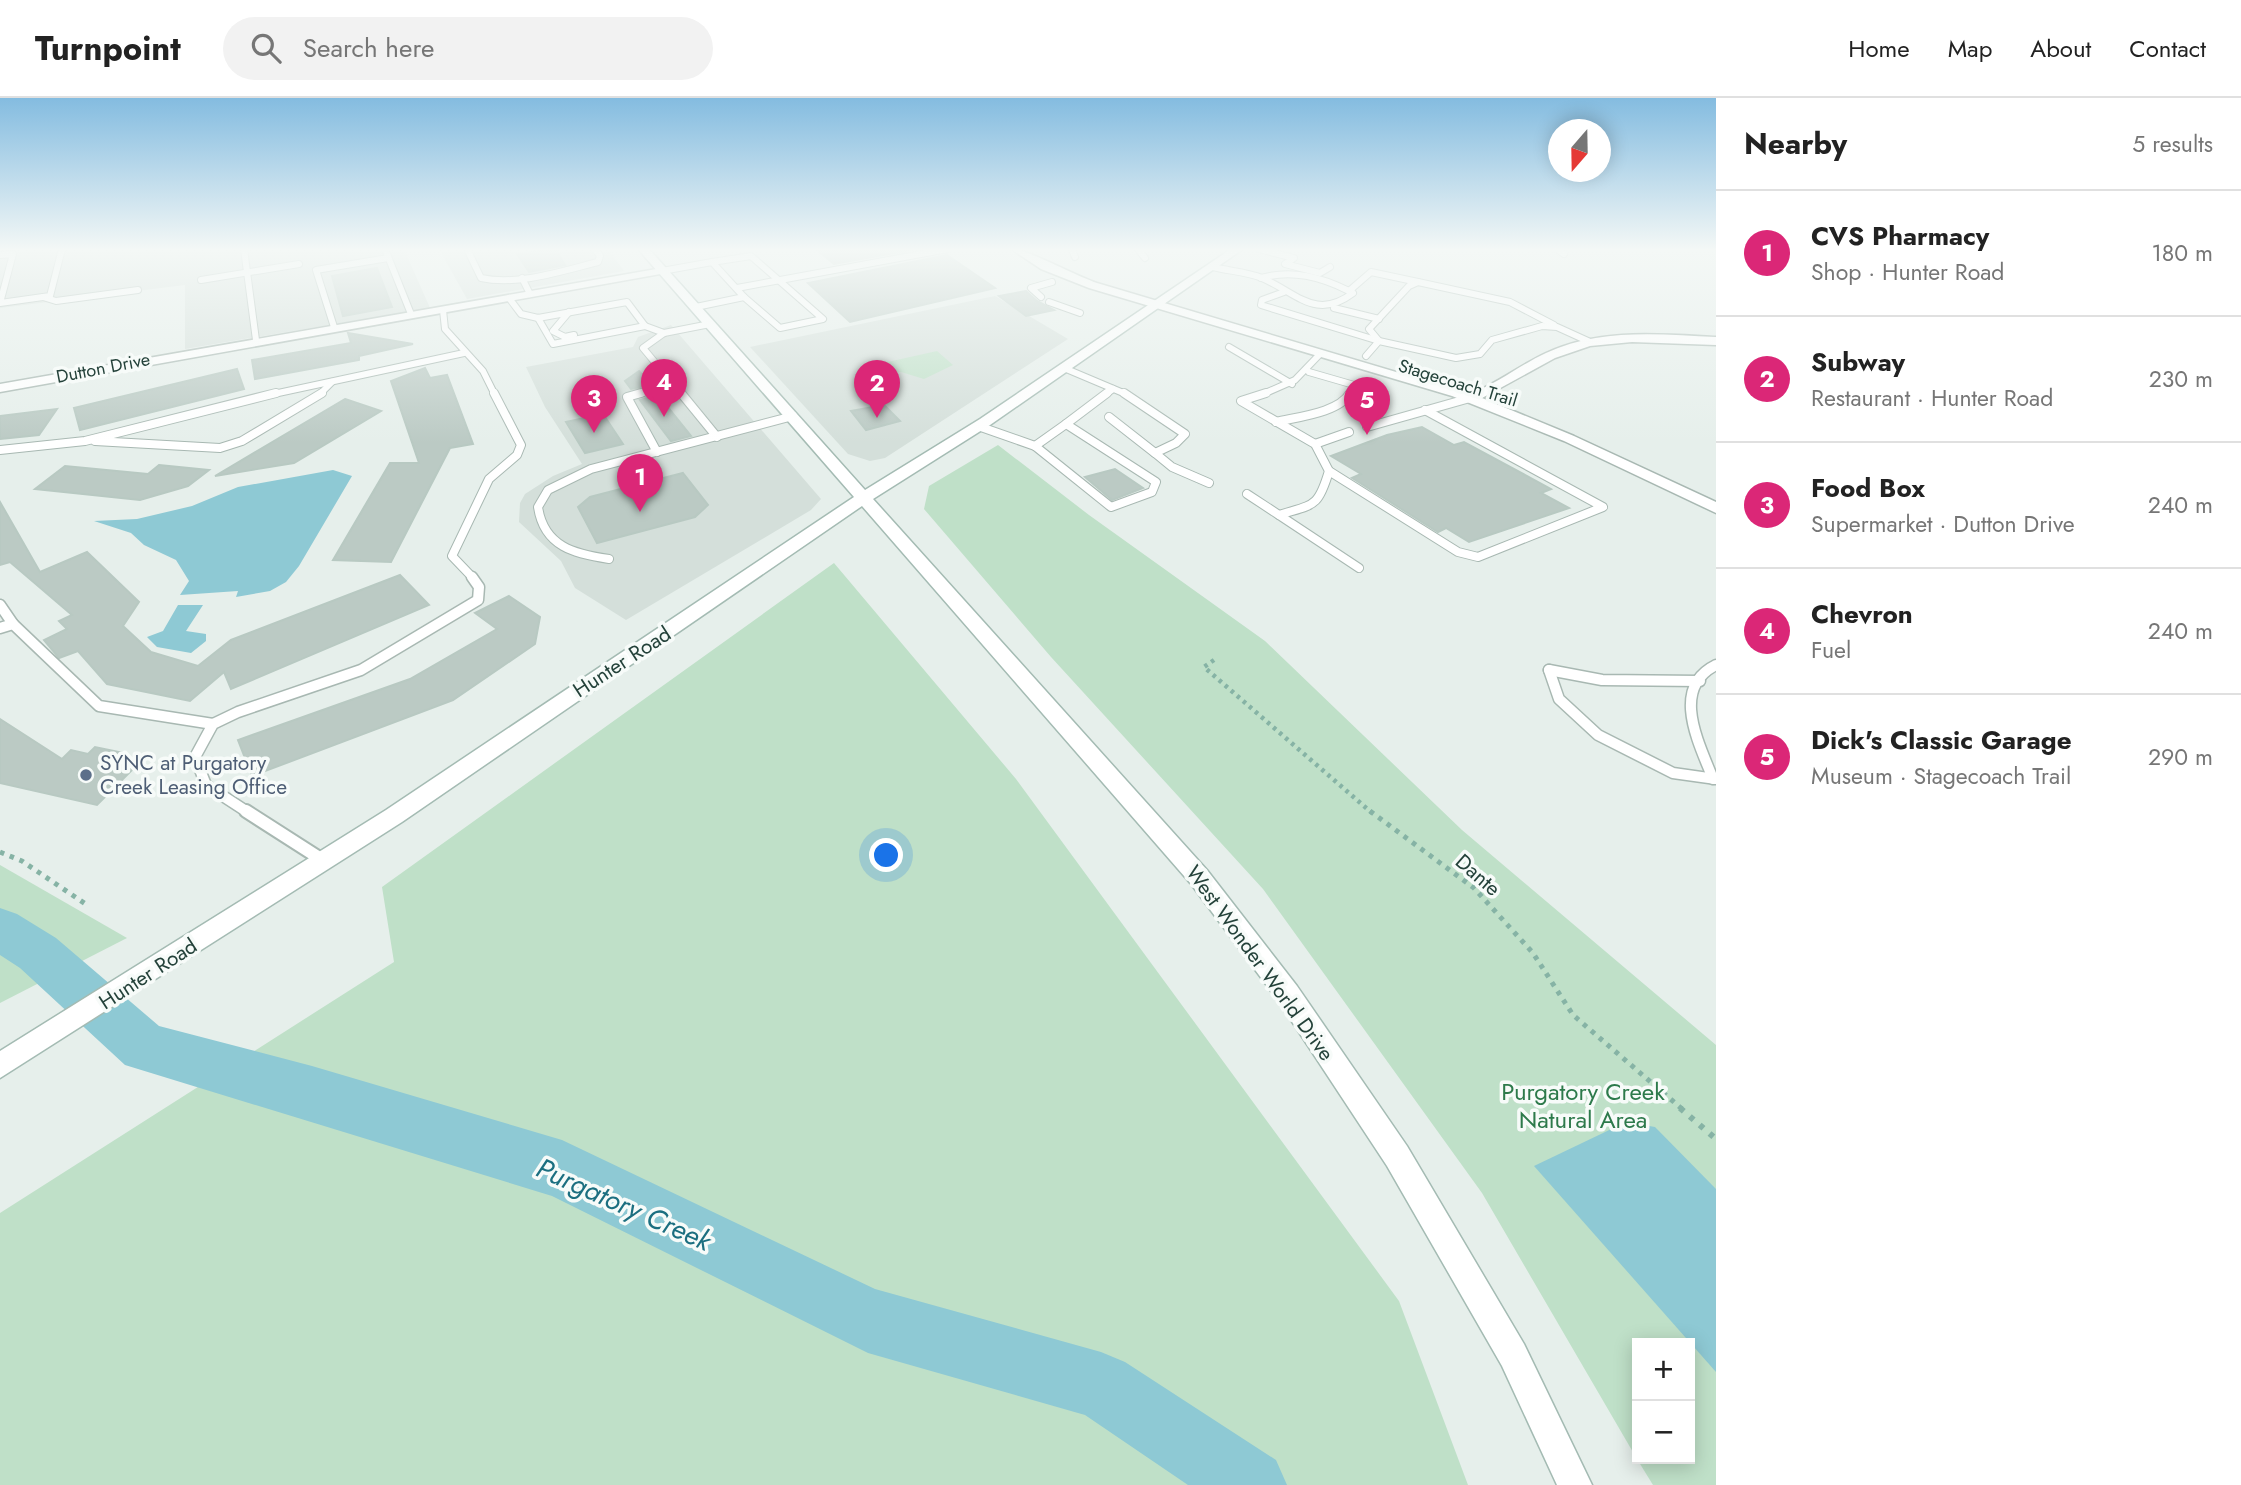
<!DOCTYPE html>
<html lang="en">
<head>
<meta charset="utf-8">
<style>
	body { margin:0; font-family:Jost,sans-serif; background:#f2f2f2; color:#222 }
	.controls { position:absolute; right:21px; bottom:21px; display:grid; overflow:hidden; border-radius:0px; box-shadow:0 4px 18px #0003 }
	.controls button { width:63px; height:63px; display:grid; place-items:center; padding:0; border:0; border-bottom:2px solid #e0e0e0; background:#fff; color:#222; font:35px sans-serif }
	.compass { position:absolute; left:1548px; top:21px; width:63px; height:63px; border-radius:50%; background:#fff; box-shadow:0 4px 18px #0003; rotate:200deg }
	.you { position:absolute; left:887px; top:758px; width:24px; height:24px; margin:-18px; border:5px solid #fff; border-radius:50%; background:#1a73e8; box-shadow:0 0 0 10px #1a73e833 }
	.badge { display:grid; place-items:center; width:46px; height:46px; border-radius:50%; background:#db2777; color:#fff; font-size:23px; font-weight:700 }
	.pin { position:absolute; translate:-50% -58px; filter:drop-shadow(0 2px 4px #0008) }
	.pin::after { content:''; position:absolute; top:37px; width:24px; height:21px; background:inherit; clip-path:polygon(0 0,100% 0,50% 100%) }
	.list { margin:0; padding:0; list-style:none }
	h2 { display:flex; justify-content:space-between; align-items:center; height:91px; margin:0; padding:0 28px; font-size:30px }
	h2 small { font-size:23px; font-weight:400; color:#767676 }
	.list li { display:grid; grid-template-columns:46px 1fr auto; gap:21px; align-items:center; box-sizing:border-box; height:126px; padding:0 28px; border-top:2px solid #e0e0e0 }
	.list b { display:block; font-size:26px; white-space:nowrap }
	.list p { margin:0; font-size:23px; white-space:nowrap; color:#767676 }
	.list em { font-size:23px; font-style:normal; color:#767676 }
	.icon { flex:none; width:38px; height:38px; fill:none; stroke:currentColor; stroke-width:2; stroke-linecap:round; stroke-linejoin:round }
	.map { position:relative; flex:none; width:1716px; height:1387px; overflow:hidden }
	header { display:flex; align-items:center; gap:42px; box-sizing:border-box; height:98px; padding:0 35px; background:#fff; border-bottom:2px solid #e0e0e0 }
	header strong { font-size:33px }
	nav { display:flex; gap:38px; margin-inline-start:auto; font-size:24px }
	.search { width:490px; height:63px; background:#f2f2f2; display:flex; align-items:center; gap:18px; box-sizing:border-box; padding:0 24px; border-radius:38px; color:#767676; font-size:26px }
	main { display:flex }
	aside { flex:1; background:#fff }
	.map>svg:first-child { display:block }
	.built { fill:#d4dfda }
	.green { fill:#bfe0c8 }
	.water { fill:#8ec9d4 }
	.lines { fill:none; stroke-linecap:round; stroke-linejoin:round }
	.river { fill:#8ec9d4; fill-rule:evenodd }
	.building { fill:#bbcac4; stroke:#b8c9c2; stroke-width:2 }
	.service-far3-casing { stroke:#a8b8b2; stroke-width:8 }
	.service-far2-casing { stroke:#a8b8b2; stroke-width:10 }
	.service-far1-casing { stroke:#a8b8b2; stroke-width:13 }
	.service-casing { stroke:#a8b8b2; stroke-width:16 }
	.minor-casing { stroke:#a8b8b2; stroke-width:3 }
	.secondary-casing { stroke:#a4bbb3; stroke-width:3 }
	.path-far2 { stroke:#86b3a5; stroke-width:4.5; stroke-dasharray:3.5 4.5; stroke-linecap:butt }
	.path-far1 { stroke:#86b3a5; stroke-width:5; stroke-dasharray:4.5 6; stroke-linecap:butt }
	.path { stroke:#86b3a5; stroke-width:6; stroke-dasharray:5 8; stroke-linecap:butt }
	.service-far3 { stroke:#fff; stroke-width:6 }
	.service-far2 { stroke:#fff; stroke-width:8 }
	.service-far1 { stroke:#fff; stroke-width:10 }
	.service { stroke:#fff; stroke-width:12 }
	.minor { fill:#fff; fill-rule:evenodd }
	.secondary { fill:#fff; fill-rule:evenodd }
	.service-dot { fill:#5c6f8a; stroke:#f7fbf9; stroke-width:2.5 }
	.labels { text-anchor:middle; stroke-width:7; stroke-linejoin:round; paint-order:stroke }
	.far-street-label { font-size:18px; fill:#24423a; stroke:#f7fbf9 }
	.street-label { font-size:21px; fill:#24423a; stroke:#f7fbf9 }
	.service-label { font-size:21px; fill:#4e5e75; stroke:#f7fbf9; text-anchor:start }
	.near-park-label { font-size:24px; fill:#2d7a4b; stroke:#f7fbf9 }
	.near-water-label { font-size:28px; font-style:italic; fill:#1c6f80; stroke:#f7fbf9 }
</style>
</head>
<body>
<header>
<strong>Turnpoint</strong>
<div class="search"><svg class="icon" aria-label="search" viewBox="0 0 24 24"><circle cx="10" cy="10" r="6"/><path d="M15 15l6 6"/></svg>Search here</div>
<nav><a>Home</a><a>Map</a><a>About</a><a>Contact</a></nav>
</header>
<main>
<div class="map">
<svg width="1716" height="1387" viewBox="0 0 1716 1387">
	<rect width="100%" height="100%" fill="#e6efeb"/>
	<g class="built">
		<polygon points="0,151 404,151 430,210 185,251 185,187 0,210"/>
		<polygon points="439,151 608,151 624,173 467,201"/>
		<polygon points="995,198 1068,241 885,360 870,363 848,356 750,249"/>
		<polygon points="671,227 821,401 811,412 626,522 575,490 561,463 519,424 520,405 525,396 553,378 582,366 545,309 526,269 633,249 638,239"/>
	</g>
	<g class="green">
		<polygon points="937,253 953,267 924,281 901,274 870,275 865,269"/>
		<polygon points="998,347 1089,417 1265,543 1462,732 1716,947 1716,1387 1653,1387 1637,1361 1690,1361 1690,1245 1637,1245 1637,1361 1482,1095 1263,791 1051,559 924,411 929,388"/>
		<polygon points="834,465 1016,681 1399,1203 1468,1387 0,1387 0,1115 394,864 382,789"/>
		<polygon points="0,767 127,840 0,905"/>
	</g>
	<g class="water">
		<polygon points="333,372 352,378 299,468 286,484 270,493 236,499 238,493 180,497 189,483 176,462 144,447 131,435 94,423 137,421 192,408 238,389"/>
		<polygon points="178,507 203,507 186,533 206,536 206,543 191,555 157,549 147,539 163,533"/>
		<polygon points="1626,1024 1655,1029 1716,1091 1716,1274 1534,1068"/>
	</g>
	<g class="lines">
		<polygon class="river" points="0,810 17,816 56,840 159,928 312,968 562,1042 875,1191 1101,1254 1125,1264 1276,1362 1287,1387 1188,1387 1085,1317 868,1255 552,1098 125,967 20,870 0,857"/>
	</g>
	<g class="building">
		<polygon points="555,151 565,167 529,174 517,156"/>
		<polygon points="816,151 916,151 834,166"/>
		<polygon points="947,157 995,190 850,224 808,185"/>
		<polygon points="377,170 392,209 343,218 332,178"/>
		<polygon points="1026,193 1037,203 1054,212 1026,218 999,198"/>
		<polygon points="348,235 413,246 359,258 359,262 255,281 252,262 351,245"/>
		<polygon points="425,270 430,280 447,277 473,346 450,350 391,464 333,462 390,365 419,365 391,283"/>
		<polygon points="237,271 244,291 80,332 74,310"/>
		<polygon points="639,273 651,287 631,291 625,283"/>
		<polygon points="658,297 691,338 671,343 640,302"/>
		<polygon points="345,301 381,313 294,365 215,378"/>
		<polygon points="884,307 900,323 866,332 851,313"/>
		<polygon points="57,311 39,337 0,341 0,318"/>
		<polygon points="603,316 623,346 585,355 566,324"/>
		<polygon points="1422,329 1454,347 1464,344 1551,391 1541,395 1569,410 1469,444 1446,430 1438,434 1352,380 1361,376 1331,358 1387,337"/>
		<polygon points="159,367 209,372 188,388 140,402 35,391 65,368 148,376"/>
		<polygon points="1115,371 1143,390 1112,402 1085,379"/>
		<polygon points="683,375 708,407 695,419 597,445 578,409 590,399"/>
		<polygon points="0,404 40,474 87,454 139,504 123,528 151,554 198,568 231,542 400,477 429,507 231,591 224,574 190,603 107,586 78,553 59,560 44,542 67,531 59,523 72,517 10,464 0,467"/>
		<polygon points="509,498 540,519 535,546 453,602 252,678 238,642 410,581 497,531 475,515"/>
		<polygon points="0,621 62,661 71,652 88,656 95,649 124,655 119,659 141,663 97,707 0,685"/>
	</g>
	<g class="lines">
		<g class="service-far3-casing">
			<g id="service-far3">
				<polyline points="244,151 256,242"/>
				<polyline points="385,151 411,216"/>
				<path d="M467,151L481,180C518,188 562,173 598,164L600,158L595,151"/>
				<polyline points="1072,151 1075,159"/>
				<polyline points="1138,151 1145,160"/>
				<polyline points="1259,151 1294,160 1285,166 1320,175 1330,169"/>
				<polyline points="1557,151 1564,156"/>
				<polyline points="0,157 13,156 0,205 50,198 62,151"/>
				<polyline points="712,164 751,158 823,221 780,230 744,199"/>
				<path d="M1213,169C1229,173 1247,174 1262,180C1297,195 1316,223 1353,195L1349,193"/>
				<polyline points="662,173 712,164 744,199 696,209"/>
				<polyline points="522,180 530,196"/>
				<path d="M1261,180C1292,171 1321,179 1349,193"/>
				<polyline points="201,182 299,166"/>
				<polyline points="737,190 948,151"/>
				<polyline points="1349,193 1371,174 1418,184"/>
				<polyline points="1284,194 1262,202 1261,207 1379,243"/>
				<polyline points="43,199 56,203 138,192"/>
				<polyline points="1041,199 1031,190 1052,184"/>
				<polyline points="509,200 521,216 538,220 627,204 645,228 664,235"/>
				<polyline points="1049,204 1080,215"/>
				<polyline points="1334,210 1379,221"/>
				<polyline points="443,212 445,231 483,273 495,297"/>
				<polyline points="569,214 553,233 565,239 574,237"/>
				<polyline points="538,220 553,246 645,228"/>
				<polyline points="334,229 316,172 388,160"/>
				<polyline points="1379,243 1369,231 1409,188 1418,184 1510,204 1554,227"/>
				<polyline points="1229,249 1292,286"/>
				<polyline points="1366,258 1379,243 1456,260 1480,256 1492,242 1542,228 1557,229 1590,244"/>
				<polyline points="1064,270 1128,297"/>
				<polyline points="1309,274 1354,287 1349,297"/>
				<polyline points="269,297 464,255"/>
				<polyline points="319,297 332,284"/>
				<polyline points="635,297 674,287"/>
				<polyline points="682,297 643,250 664,235 710,226"/>
				<polyline points="1105,297 1113,291"/>
				<polyline points="1261,297 1295,282 1320,256"/>
			</g>
		</g>
		<g class="service-far2-casing">
			<g id="service-far2">
				<polyline points="641,295 627,299 657,354"/>
				<polyline points="681,295 717,339"/>
				<polyline points="1124,295 1185,336 1176,345 1155,355 1172,369 1209,385"/>
				<path d="M1266,295L1241,303L1315,346L1329,373C1318,410 1314,406 1279,417L1359,470"/>
				<polyline points="1109,319 1155,355"/>
				<path d="M1276,324C1296,319 1339,315 1350,295"/>
				<polyline points="978,328 1035,348 1111,409 1152,394 1156,384 1066,326 1107,295"/>
				<polyline points="1367,329 1470,300"/>
				<polyline points="95,343 220,350 242,343 322,295"/>
				<polyline points="1315,346 1349,334"/>
				<polyline points="1035,348 1066,326"/>
				<polyline points="0,352 85,343 276,295"/>
				<polyline points="1329,373 1458,454 1478,459 1603,409 1425,312"/>
				<polyline points="1247,396 1279,417"/>
				<path d="M609,461C575,456 544,449 538,409L548,392L591,371L793,318"/>
				<polyline points="474,481 452,458 489,381 517,357 521,347 494,295"/>
			</g>
		</g>
		<g class="service-far1-casing">
			<g id="service-far1">
				<polyline points="0,507 13,526"/>
				<polyline points="0,530 13,526 99,608 213,626"/>
				<polyline points="1549,572 1559,601 1598,637 1673,675 1716,681"/>
				<polyline points="1549,572 1602,582 1700,583"/>
				<path d="M1713,681C1700,647 1669,590 1716,567"/>
				<polyline points="249,715 206,687 195,659 213,626 238,614 361,572 478,502 479,489 472,479"/>
			</g>
		</g>
		<g class="service-casing">
			<polyline id="service" points="246,713 324,763"/>
		</g>
		<g class="minor-casing">
			<g id="minor">
				<path d="M1011,151C1027,151 1076,178 1097,185L1470,296C1497,286 1520,267 1546,255C1599,230 1659,236 1716,239V247L1632,244L1590,248L1555,260L1482,300L1574,338L1716,404V415L1564,343L1452,298L1089,190L1041,171Z"/>
				<polygon points="662,170 667,173 666,175 0,294 0,286"/>
			</g>
		</g>
		<g class="secondary-casing">
			<polygon id="secondary" points="638,151 649,151 865,392 980,321 1231,151 1243,151 990,327 873,401 1207,772 1297,888 1407,1048 1524,1246 1592,1387 1557,1387 1502,1268 1387,1068 1279,904 1191,786 862,408 402,724 0,980 0,953 386,712 854,399"/>
		</g>
		<polyline class="path-far2" points="1214,562 1204,569 1372,715"/>
		<g class="path-far1">
			<polyline points="1370,713 1474,790 1533,855 1573,917 1682,1011"/>
			<polyline points="0,754 22,763 87,807"/>
		</g>
		<polyline class="path" points="1680,1010 1716,1041"/>
		<use href="#service-far3" class="service-far3"/>
		<use href="#service-far2" class="service-far2"/>
		<use href="#service-far1" class="service-far1"/>
		<use href="#service" class="service"/>
		<use href="#minor" class="minor"/>
		<use href="#secondary" class="secondary"/>
	</g>
	<linearGradient id="sky" x2="0" y2="1"><stop stop-color="#84bce0"/><stop offset="0.44" stop-color="#f4f8f6"/><stop offset="1" stop-color="#f4f8f6" stop-opacity="0"/></linearGradient>
	<rect width="1716" height="345" fill="url(#sky)"/>
	<circle class="service-dot" cx="86" cy="677" r="7"/>
	<g class="labels">
		<g class="far-street-label">
			<text transform="translate(103 270) rotate(-11)" y="6">Dutton Drive</text>
			<text transform="translate(1458 285) rotate(17)" y="6">Stagecoach Trail</text>
		</g>
		<g class="street-label">
			<text transform="translate(622 564) rotate(-33)" y="7">Hunter Road</text>
			<text transform="translate(1478 777) rotate(41)" y="7">Dante</text>
			<text transform="translate(1260 865) rotate(54)" y="7">West Wonder World Drive</text>
			<text transform="translate(148 876) rotate(-33)" y="7">Hunter Road</text>
		</g>
		<g class="service-label">
			<text x="100" y="672">SYNC at Purgatory<tspan x="100" dy="24">Creek Leasing Office</tspan></text>
		</g>
		<g class="near-park-label">
			<text x="1583" y="1002">Purgatory Creek<tspan x="1583" dy="28">Natural Area</tspan></text>
		</g>
		<g class="near-water-label">
			<text transform="translate(624 1106) rotate(24)" y="10">Purgatory Creek</text>
		</g>
	</g>
</svg>
<div class="controls">
<button>+</button>
<button>−</button>
</div>
<svg class="compass" viewBox="-18 -18 36 36"><path d="M0-13l5 13h-10z" fill="#e53935"/><path d="M0 13l5-13h-10z" fill="#767676"/></svg>
<div class="you"></div>
<div class="pin badge" style="left:640px;top:414px">1</div>
<div class="pin badge" style="left:877px;top:320px">2</div>
<div class="pin badge" style="left:594px;top:335px">3</div>
<div class="pin badge" style="left:664px;top:319px">4</div>
<div class="pin badge" style="left:1367px;top:337px">5</div>
</div>
<aside>
<h2>Nearby<small>5 results</small></h2>
<ul class="list">
<li><span class="badge">1</span><div><b>CVS Pharmacy</b><p>Shop · Hunter Road</p></div><em>180 m</em></li>
<li><span class="badge">2</span><div><b>Subway</b><p>Restaurant · Hunter Road</p></div><em>230 m</em></li>
<li><span class="badge">3</span><div><b>Food Box</b><p>Supermarket · Dutton Drive</p></div><em>240 m</em></li>
<li><span class="badge">4</span><div><b>Chevron</b><p>Fuel</p></div><em>240 m</em></li>
<li><span class="badge">5</span><div><b>Dick's Classic Garage</b><p>Museum · Stagecoach Trail</p></div><em>290 m</em></li>
</ul>
</aside>
</main>
</body>
</html>
